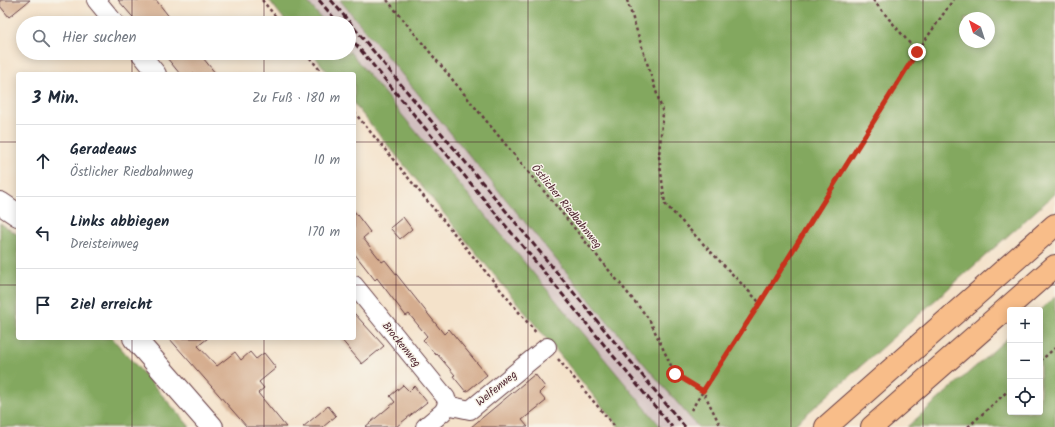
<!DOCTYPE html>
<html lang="de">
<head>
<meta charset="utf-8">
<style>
	body { margin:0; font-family:Kalam,sans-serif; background:#f6f6f7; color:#1f2937 }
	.controls { position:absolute; right:12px; bottom:12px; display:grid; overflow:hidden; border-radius:4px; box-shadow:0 2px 10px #0003 }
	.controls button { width:36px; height:36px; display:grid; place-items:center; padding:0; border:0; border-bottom:1px solid #e0e1e3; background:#fff; color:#1f2937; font:20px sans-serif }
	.compass { position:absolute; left:959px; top:12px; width:36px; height:36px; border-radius:50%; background:#fff; box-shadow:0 2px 10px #0003; rotate:321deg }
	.stop { position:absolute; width:12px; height:12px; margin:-9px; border:3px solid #c8321e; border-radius:50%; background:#fff }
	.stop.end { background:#c8321e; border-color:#fff; box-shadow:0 1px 4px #0008 }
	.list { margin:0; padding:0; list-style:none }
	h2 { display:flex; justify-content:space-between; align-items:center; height:52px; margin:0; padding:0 16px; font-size:17px }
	h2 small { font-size:13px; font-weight:400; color:#747a83 }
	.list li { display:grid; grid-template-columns:26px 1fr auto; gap:12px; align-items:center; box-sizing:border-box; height:72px; padding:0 16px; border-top:1px solid #e0e1e3 }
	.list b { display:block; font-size:15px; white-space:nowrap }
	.list p { margin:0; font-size:13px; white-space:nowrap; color:#747a83 }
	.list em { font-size:13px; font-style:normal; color:#747a83 }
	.icon { flex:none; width:22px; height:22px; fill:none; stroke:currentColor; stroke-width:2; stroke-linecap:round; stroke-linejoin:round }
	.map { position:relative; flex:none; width:1055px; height:427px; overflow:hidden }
	.search { position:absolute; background:#fff; box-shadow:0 2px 10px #0003; left:16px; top:16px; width:340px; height:44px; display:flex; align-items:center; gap:10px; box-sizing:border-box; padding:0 14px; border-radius:22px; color:#747a83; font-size:15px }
	.panel { position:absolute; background:#fff; box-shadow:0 2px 10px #0003; left:16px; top:72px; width:340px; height:268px; border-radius:4px }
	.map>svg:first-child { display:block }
	.industrial { fill:#d1bfbf }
	.forest { fill:#83a85e; stroke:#666444; fill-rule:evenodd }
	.building { fill:#d5ad8f }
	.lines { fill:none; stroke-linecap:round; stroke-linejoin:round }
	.minor-casing { stroke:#643c43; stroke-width:20 }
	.tertiary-casing { stroke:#643c43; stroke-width:24 }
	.motorway-casing { stroke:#643c43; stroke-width:24 }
	.path { stroke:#643c43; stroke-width:2.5; stroke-dasharray:3 3; stroke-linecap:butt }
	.minor { stroke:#fff; stroke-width:18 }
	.tertiary { stroke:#fff; stroke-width:22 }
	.motorway { stroke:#f8bd89; stroke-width:22 }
	.rail { stroke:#4a1f2b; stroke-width:3; stroke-dasharray:6 3; stroke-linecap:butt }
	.route { stroke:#c8321e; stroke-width:5 }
	.grid { fill:none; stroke:#4a1f2b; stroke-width:1; stroke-opacity:0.55 }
	.labels { text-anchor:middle; stroke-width:3; stroke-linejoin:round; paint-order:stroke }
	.street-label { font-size:11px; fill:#4a1f2b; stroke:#f7f3e8 }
</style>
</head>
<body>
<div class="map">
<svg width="1055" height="427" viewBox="0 0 1055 427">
	<rect width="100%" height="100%" fill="#f7f3e8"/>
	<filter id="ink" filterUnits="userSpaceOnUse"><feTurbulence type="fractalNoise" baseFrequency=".025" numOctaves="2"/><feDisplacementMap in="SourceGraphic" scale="8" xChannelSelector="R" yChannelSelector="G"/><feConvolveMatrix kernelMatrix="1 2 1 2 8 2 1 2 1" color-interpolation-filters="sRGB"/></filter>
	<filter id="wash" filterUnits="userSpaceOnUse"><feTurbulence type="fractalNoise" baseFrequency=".012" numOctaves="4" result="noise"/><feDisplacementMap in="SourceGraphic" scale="16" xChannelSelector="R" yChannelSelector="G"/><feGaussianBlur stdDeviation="0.9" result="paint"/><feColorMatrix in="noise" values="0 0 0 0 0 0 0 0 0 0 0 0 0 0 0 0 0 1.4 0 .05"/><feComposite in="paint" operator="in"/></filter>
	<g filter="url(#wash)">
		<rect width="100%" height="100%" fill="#f4e2ca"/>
		<polygon class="industrial" points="306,0 340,0 598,310 698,427 661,427 349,51 349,23 325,23"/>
		<g class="forest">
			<polygon points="269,0 306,0 325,23 287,23"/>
			<path d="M340,0H1055V194L792,427H698L598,310ZM965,18H989V42H965Z"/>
			<polygon points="349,51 661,427 619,427 354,104 354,74 329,74 312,53 349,53"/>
			<polygon points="0,223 18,235 18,338 112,338 190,427 0,427"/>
			<polygon points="1055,297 1055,427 907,427 1010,336 1010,412 1040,412 1040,310"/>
		</g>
		<g id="blocks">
			<g class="building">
				<polygon points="0,0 30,0 9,17 0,6"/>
				<polygon points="118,0 156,0 174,23 138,23"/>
				<polygon points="163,53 199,53 216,74 180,74"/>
				<polygon points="354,211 370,232 363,238 382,262 385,260 444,334 449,329 487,375 466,392 453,376 455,375 437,354 436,355 423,340 427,336 409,314 406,316 377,278 375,280 354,253"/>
				<polygon points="403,217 412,229 400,239 390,228"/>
				<polygon points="354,313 384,346 362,364 340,338 354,338"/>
				<polygon points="169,338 208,338 198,346 217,366 235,352 241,360 250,352 256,359 264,353 276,368 259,382 264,388 258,393 286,427 247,427"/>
				<polygon points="535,374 545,387 539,393 546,401 522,420 528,427 471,427"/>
				<polygon points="403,385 409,391 414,386 427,402 396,427 365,427 395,402 390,396"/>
				<polygon points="328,406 336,416 323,427 303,427"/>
			</g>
		</g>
	</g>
	<g filter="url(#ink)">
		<use href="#blocks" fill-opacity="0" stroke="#643c43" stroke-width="1"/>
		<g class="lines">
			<g class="minor-casing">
				<g id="minor">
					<polyline points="96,0 115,23"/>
					<polyline points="140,53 157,74"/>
					<polyline points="354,285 446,398 447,405"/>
					<polyline points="447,405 470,410 547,347"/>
					<polyline points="425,427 443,412 447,405"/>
				</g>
			</g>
			<g class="tertiary-casing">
				<g id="tertiary">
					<polyline points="0,203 18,215"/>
					<polyline points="134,338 212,427"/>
				</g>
			</g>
			<g class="motorway-casing">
				<g id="motorway">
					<polyline points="826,427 1055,225"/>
					<polyline points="872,427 1055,266"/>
				</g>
			</g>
			<g class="path">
				<polyline points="262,0 281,23"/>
				<polyline points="387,0 649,319 675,374 703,391 721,427"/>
				<polyline points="627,0 663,113 659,156 665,204 760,303"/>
				<polyline points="873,0 917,52"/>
				<polyline points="306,53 323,74"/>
				<polyline points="354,112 537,334"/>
				<polyline points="558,359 615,427"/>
				<polyline points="1040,361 1055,348"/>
				<polyline points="691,410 760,303 917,52 953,0"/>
				<polyline points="968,427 1010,389"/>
			</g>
			<use href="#minor" class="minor"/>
			<use href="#tertiary" class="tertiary"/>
			<use href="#motorway" class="motorway"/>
			<g class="rail">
				<polyline points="319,0 338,23"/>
				<polyline points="331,0 685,427"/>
				<polyline points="349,36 672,427"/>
			</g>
		</g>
	</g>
	<g class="lines" filter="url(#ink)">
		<polyline class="route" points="675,374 703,391 760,303 917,52"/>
	</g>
	<path class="grid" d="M132,0V23M264,0V23M396,0V427M528,0V427M659,0V427M791,0V427M923,0V427M132,53V74M264,53V74M0,142H18M354,142H1055M0,285H18M354,285H1055M132,338V427M264,338V427"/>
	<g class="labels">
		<g class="street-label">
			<text transform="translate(567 206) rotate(51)" y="4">Östlicher Riedbahnweg</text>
			<text transform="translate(402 344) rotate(51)" y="4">Brockenweg</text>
			<text transform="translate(496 388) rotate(-39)" y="4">Welfenweg</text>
		</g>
	</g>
</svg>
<div class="controls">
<button>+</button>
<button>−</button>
<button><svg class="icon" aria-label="locate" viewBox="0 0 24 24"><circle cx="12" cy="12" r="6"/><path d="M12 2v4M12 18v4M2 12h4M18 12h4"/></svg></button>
</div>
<svg class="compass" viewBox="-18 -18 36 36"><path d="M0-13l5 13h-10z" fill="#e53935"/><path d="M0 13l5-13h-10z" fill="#747a83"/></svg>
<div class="stop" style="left:675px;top:374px"></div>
<div class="stop end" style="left:917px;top:52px"></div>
<div class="search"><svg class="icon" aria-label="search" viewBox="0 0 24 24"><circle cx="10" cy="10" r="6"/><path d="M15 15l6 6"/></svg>Hier suchen</div>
<section class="panel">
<h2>3 Min.<small>Zu Fuß · 180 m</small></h2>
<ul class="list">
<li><svg class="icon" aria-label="ahead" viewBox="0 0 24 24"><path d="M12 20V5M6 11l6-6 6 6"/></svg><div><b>Geradeaus</b><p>Östlicher Riedbahnweg</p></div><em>10 m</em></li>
<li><svg class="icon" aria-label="left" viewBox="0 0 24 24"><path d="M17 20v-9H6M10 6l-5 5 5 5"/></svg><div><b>Links abbiegen</b><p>Dreisteinweg</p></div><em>170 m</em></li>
<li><svg class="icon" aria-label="arrive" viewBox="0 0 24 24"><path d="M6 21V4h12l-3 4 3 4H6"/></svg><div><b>Ziel erreicht</b></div></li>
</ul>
</section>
</div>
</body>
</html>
